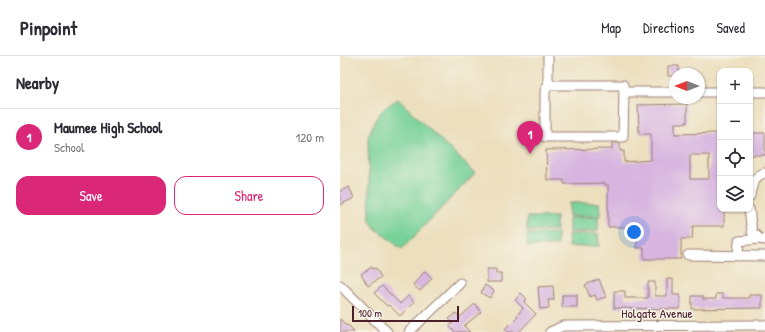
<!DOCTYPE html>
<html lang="en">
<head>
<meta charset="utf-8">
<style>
	body { margin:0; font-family:"Patrick Hand",sans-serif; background:#f7f7f7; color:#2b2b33 }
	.controls { position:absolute; right:12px; top:12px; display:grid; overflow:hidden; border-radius:8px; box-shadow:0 1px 3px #0004 }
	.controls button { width:36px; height:36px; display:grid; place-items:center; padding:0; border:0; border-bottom:1px solid #e1e1e2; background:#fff; color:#2b2b33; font:20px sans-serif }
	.compass { position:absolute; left:329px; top:12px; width:36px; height:36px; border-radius:50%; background:#fff; box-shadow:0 1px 3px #0004; rotate:270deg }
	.scale { position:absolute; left:12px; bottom:10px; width:107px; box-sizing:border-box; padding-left:4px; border:2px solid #4a1f2b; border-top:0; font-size:11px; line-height:14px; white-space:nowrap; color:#4a1f2b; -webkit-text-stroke:3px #f7f3e8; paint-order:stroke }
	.you { position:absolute; left:294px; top:176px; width:14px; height:14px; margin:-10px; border:3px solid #fff; border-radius:50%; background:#1a73e8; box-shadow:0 0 0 6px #1a73e833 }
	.badge { display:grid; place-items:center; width:26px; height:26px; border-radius:50%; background:#db2777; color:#fff; font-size:13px; font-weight:700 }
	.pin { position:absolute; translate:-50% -33px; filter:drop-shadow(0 1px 2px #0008) }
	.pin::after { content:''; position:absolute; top:21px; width:14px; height:12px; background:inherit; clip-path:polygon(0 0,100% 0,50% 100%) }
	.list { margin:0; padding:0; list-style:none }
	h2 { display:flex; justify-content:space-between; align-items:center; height:52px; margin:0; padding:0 16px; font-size:17px }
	h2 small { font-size:13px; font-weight:400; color:#7c7c81 }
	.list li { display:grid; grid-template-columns:26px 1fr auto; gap:12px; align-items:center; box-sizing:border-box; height:56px; padding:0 16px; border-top:1px solid #e1e1e2 }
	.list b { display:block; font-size:15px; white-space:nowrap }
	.list p { margin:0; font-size:13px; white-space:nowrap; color:#7c7c81 }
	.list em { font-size:13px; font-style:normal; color:#7c7c81 }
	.actions { display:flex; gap:8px; padding:12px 16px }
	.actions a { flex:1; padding:9px 0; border:1px solid #db2777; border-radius:12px; text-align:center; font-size:14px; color:#db2777 }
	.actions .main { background:#db2777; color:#fff }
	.icon { flex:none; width:22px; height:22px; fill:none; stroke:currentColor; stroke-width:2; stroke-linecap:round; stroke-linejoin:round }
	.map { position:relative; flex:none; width:425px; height:276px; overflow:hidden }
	header { display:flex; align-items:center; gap:24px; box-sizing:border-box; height:56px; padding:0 20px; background:#fff; border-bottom:1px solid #e1e1e2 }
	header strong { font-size:19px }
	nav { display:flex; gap:22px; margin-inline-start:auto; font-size:14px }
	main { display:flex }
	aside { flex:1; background:#fff }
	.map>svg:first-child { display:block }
	.green { fill:#77d198; stroke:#607862 }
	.building { fill:#d7b5e0; fill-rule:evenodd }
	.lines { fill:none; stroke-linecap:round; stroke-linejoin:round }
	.minor-casing { stroke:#9b7f74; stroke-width:11 }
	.minor { stroke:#fff; stroke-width:9 }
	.labels { text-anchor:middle; stroke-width:3; stroke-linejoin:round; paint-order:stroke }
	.street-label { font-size:13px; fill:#4a1f2b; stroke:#f7f3e8 }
</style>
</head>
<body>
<header>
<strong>Pinpoint</strong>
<nav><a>Map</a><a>Directions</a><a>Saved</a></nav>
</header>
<main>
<aside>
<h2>Nearby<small></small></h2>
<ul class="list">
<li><span class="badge">1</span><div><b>Maumee High School</b><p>School</p></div><em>120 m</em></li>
</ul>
<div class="actions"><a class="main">Save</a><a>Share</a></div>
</aside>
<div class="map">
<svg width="425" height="276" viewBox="0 0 425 276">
	<rect width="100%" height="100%" fill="#f7f3e8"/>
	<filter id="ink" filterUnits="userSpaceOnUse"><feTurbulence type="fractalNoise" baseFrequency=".025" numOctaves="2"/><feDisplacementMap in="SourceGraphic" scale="8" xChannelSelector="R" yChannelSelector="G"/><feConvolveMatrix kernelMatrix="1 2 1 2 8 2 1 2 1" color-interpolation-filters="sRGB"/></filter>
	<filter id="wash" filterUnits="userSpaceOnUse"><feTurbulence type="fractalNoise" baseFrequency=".012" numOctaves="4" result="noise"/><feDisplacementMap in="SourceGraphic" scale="16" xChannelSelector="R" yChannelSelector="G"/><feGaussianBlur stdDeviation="0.9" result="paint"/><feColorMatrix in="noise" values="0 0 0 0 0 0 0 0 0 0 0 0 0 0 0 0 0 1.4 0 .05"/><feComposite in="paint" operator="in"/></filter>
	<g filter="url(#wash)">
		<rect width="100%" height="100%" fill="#ecdfbd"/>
		<g class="green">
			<path d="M58,43L135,117L62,193L36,173L30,165L28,82C34,63 40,53 58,43Z"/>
			<rect x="229" y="147" width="31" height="13"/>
			<polygon points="187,161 216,161 216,174 187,175"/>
			<polygon points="258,161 258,175 229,176 229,162"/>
			<polygon points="217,177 217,190 187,190 187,178"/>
			<polygon points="228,178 258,178 259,190 229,191"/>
		</g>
		<g id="blocks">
			<g class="building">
				<polygon points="328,10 339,10 339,18 335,18 335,20 328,20"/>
				<path d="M347,48V67H335V78L380,77V153H384V170H353L352,183H341V203H304V192H297V171H268V129H265V127L224,128V124H207L206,94L272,93V87H280V95H284V106L311,104V78H299L298,49ZM350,99H369V123H350Z"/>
				<rect x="410" y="77" width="15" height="22"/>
				<polygon points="9,131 14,142 0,149 0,135"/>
				<polygon points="32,211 33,213 36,212 41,221 28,230 21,218"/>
				<polygon points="147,213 156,213 156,217 161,217 161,226 147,226"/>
				<polygon points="85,215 92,222 80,235 73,229"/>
				<polygon points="259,223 266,241 257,244 255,239 250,241 245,229"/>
				<polygon points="327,223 333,223 333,239 340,239 340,253 274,252 274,235 285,235 285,242 308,242 308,226 315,226 315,240 327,240"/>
				<polygon points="145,229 154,235 150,242 141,237"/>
				<polygon points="42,230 60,248 68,240 74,246 60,260 49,249 47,250 34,237"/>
				<polygon points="213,230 214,244 208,244 209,252 200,253 198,231"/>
				<polygon points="181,237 187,243 184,246 196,258 179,276 168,276 165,273 178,260 177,259 183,252 175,244"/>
				<polygon points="376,238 383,238 383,242 409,242 409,239 422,239 422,252 352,253 352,240 363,240 363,243 376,243"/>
				<rect x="222" y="239" width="15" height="12"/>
				<polygon points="135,248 141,256 124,270 130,276 115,276 109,270 113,267 109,263 116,257 120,261"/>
				<polygon points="0,263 7,270 8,269 15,276 0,276"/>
			</g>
		</g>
	</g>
	<g filter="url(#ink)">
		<use href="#blocks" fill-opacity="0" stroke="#9b7f74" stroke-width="1"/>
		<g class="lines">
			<g class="minor-casing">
				<g id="minor">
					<polyline points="208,0 208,24 212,29 283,29 284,36 335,36"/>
					<polyline points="209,27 206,32 205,37 205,81 283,81 284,36"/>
					<polyline points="359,36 380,36"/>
					<polyline points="410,36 425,36"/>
					<path d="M410,140C411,130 415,119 425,117"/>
					<polyline points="409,153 412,176 420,183 425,184"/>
					<polyline points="348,199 425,200"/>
					<polyline points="398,200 399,185 420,183"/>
					<polyline points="0,229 47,276"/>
					<polyline points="69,276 120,227"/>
					<polyline points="210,276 223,270 425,269"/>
				</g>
			</g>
			<use href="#minor" class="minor"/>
		</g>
	</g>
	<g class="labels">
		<g class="street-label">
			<text x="317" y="262">Holgate Avenue</text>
		</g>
	</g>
</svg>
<div class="controls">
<button>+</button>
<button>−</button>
<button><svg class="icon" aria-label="locate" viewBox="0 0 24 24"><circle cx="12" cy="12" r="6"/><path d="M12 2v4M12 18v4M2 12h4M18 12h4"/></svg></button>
<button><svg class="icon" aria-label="layers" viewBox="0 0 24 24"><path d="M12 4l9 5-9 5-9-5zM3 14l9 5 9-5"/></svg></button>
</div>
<svg class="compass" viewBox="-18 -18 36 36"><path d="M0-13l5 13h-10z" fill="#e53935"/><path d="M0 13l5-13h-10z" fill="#7c7c81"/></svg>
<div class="scale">100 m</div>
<div class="you"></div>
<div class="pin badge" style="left:190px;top:98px">1</div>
</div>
</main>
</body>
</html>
